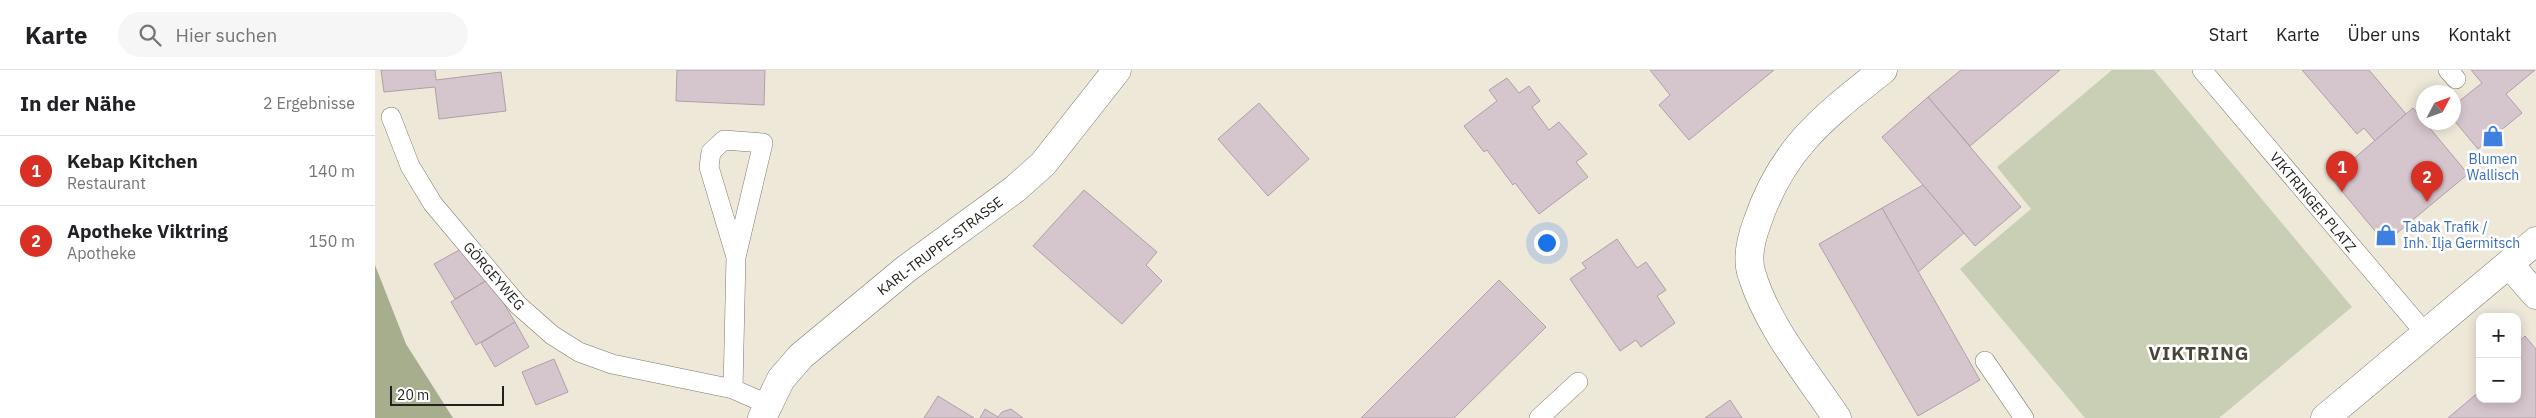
<!DOCTYPE html>
<html lang="de">
<head>
<meta charset="utf-8">
<style>
	body { margin:0; font-family:"IBM Plex Sans",sans-serif; background:#f6f6f6; color:#202124 }
	.controls { position:absolute; right:15px; bottom:15px; display:grid; overflow:hidden; border-radius:10px; box-shadow:0 2px 12px #0003 }
	.controls button { width:45px; height:45px; display:grid; place-items:center; padding:0; border:0; border-bottom:1px solid #e0e0e0; background:#fff; color:#202124; font:25px sans-serif }
	.compass { position:absolute; left:2041px; top:15px; width:45px; height:45px; border-radius:50%; background:#fff; box-shadow:0 2px 12px #0003; rotate:49deg }
	.scale { position:absolute; left:15px; bottom:12px; width:114px; box-sizing:border-box; padding-left:5px; border:2px solid #23211c; border-top:0; font-size:14px; line-height:18px; white-space:nowrap; color:#23211c; -webkit-text-stroke:4px #fff; paint-order:stroke }
	.you { position:absolute; left:1171px; top:172px; width:18px; height:18px; margin:-12px; border:4px solid #fff; border-radius:50%; background:#1a73e8; box-shadow:0 0 0 8px #1a73e833 }
	.badge { display:grid; place-items:center; width:32px; height:32px; border-radius:50%; background:#d93025; color:#fff; font-size:16px; font-weight:700 }
	.pin { position:absolute; translate:-50% -41px; filter:drop-shadow(0 1px 2px #0008) }
	.pin::after { content:''; position:absolute; top:26px; width:18px; height:15px; background:inherit; clip-path:polygon(0 0,100% 0,50% 100%) }
	.list { margin:0; padding:0; list-style:none }
	h2 { display:flex; justify-content:space-between; align-items:center; height:65px; margin:0; padding:0 20px; font-size:21px }
	h2 small { font-size:16px; font-weight:400; color:#757577 }
	.list li { display:grid; grid-template-columns:32px 1fr auto; gap:15px; align-items:center; box-sizing:border-box; height:70px; padding:0 20px; border-top:1px solid #e0e0e0 }
	.list b { display:block; font-size:19px; white-space:nowrap }
	.list p { margin:0; font-size:16px; white-space:nowrap; color:#757577 }
	.list em { font-size:16px; font-style:normal; color:#757577 }
	.icon { flex:none; width:28px; height:28px; fill:none; stroke:currentColor; stroke-width:2; stroke-linecap:round; stroke-linejoin:round }
	.map { position:relative; flex:none; width:2161px; height:348px; overflow:hidden }
	header { display:flex; align-items:center; gap:30px; box-sizing:border-box; height:70px; padding:0 25px; background:#fff; border-bottom:1px solid #e0e0e0 }
	header strong { font-size:24px }
	nav { display:flex; gap:28px; margin-inline-start:auto; font-size:18px }
	.search { width:350px; height:45px; background:#f6f6f6; display:flex; align-items:center; gap:12px; box-sizing:border-box; padding:0 18px; border-radius:28px; color:#757577; font-size:19px }
	main { display:flex }
	aside { flex:1; background:#fff }
	.map>svg:first-child { display:block }
	.green { fill:#c9cfb4 }
	.forest { fill:#a7ae8e }
	.building { fill:#d5c5cd; stroke:#afa0a8 }
	.lines { fill:none; stroke-linecap:round; stroke-linejoin:round }
	.service-casing { stroke:#7d786b; stroke-width:20 }
	.minor-casing { stroke:#7d786b; stroke-width:29 }
	.tertiary-casing { stroke:#7d786b; stroke-width:29 }
	.service { stroke:#fff; stroke-width:19 }
	.minor { stroke:#fff; stroke-width:28 }
	.tertiary { stroke:#fff; stroke-width:28 }
	.labels { text-anchor:middle; stroke-width:5; stroke-linejoin:round; paint-order:stroke }
	.shop-label { font-size:14px; fill:#366cbe; stroke:#fff }
	.street-label { font-size:14px; fill:#23211c; stroke:#fff }
	.district-label { font-size:19px; font-weight:bold; letter-spacing:1px; fill:#494538; stroke:#fff }
</style>
</head>
<body>
<header>
<strong>Karte</strong>
<div class="search"><svg class="icon" aria-label="search" viewBox="0 0 24 24"><circle cx="10" cy="10" r="6"/><path d="M15 15l6 6"/></svg>Hier suchen</div>
<nav><a>Start</a><a>Karte</a><a>Über uns</a><a>Kontakt</a></nav>
</header>
<main>
<aside>
<h2>In der Nähe<small>2 Ergebnisse</small></h2>
<ul class="list">
<li><span class="badge">1</span><div><b>Kebap Kitchen</b><p>Restaurant</p></div><em>140 m</em></li>
<li><span class="badge">2</span><div><b>Apotheke Viktring</b><p>Apotheke</p></div><em>150 m</em></li>
</ul>
</aside>
<div class="map">
<svg width="2161" height="348" viewBox="0 0 2161 348">
	<rect width="100%" height="100%" fill="#eee8d9"/>
	<polygon class="green" points="1737,0 1779,0 1977,237 1844,348 1710,348 1585,199 1656,139 1622,97"/>
	<polygon class="forest" points="0,195 31,274 78,348 0,348"/>
	<g class="building">
		<polygon points="6,0 60,0 61,10 126,2 131,41 64,49 60,17 9,22"/>
		<polygon points="302,0 390,0 389,35 301,31"/>
		<polygon points="1275,0 1399,0 1314,70 1284,35 1295,25"/>
		<polygon points="1586,0 1685,0 1595,76 1553,27"/>
		<polygon points="1927,0 1994,0 2031,44 2000,71 1989,58 1982,64"/>
		<polygon points="2096,0 2160,0 2131,24 2147,43 2103,79 2078,49 2078,36 2107,13"/>
		<polygon points="1132,8 1144,23 1154,16 1165,31 1157,37 1174,60 1184,52 1212,84 1201,92 1213,107 1164,144 1140,113 1138,115 1112,80 1109,82 1089,56 1122,31 1114,20"/>
		<polygon points="1553,27 1646,137 1600,176 1507,67"/>
		<polygon points="884,33 934,89 893,126 843,69"/>
		<polygon points="2038,38 2093,104 2010,173 1956,108"/>
		<polygon points="1548,115 1589,163 1543,202 1507,138"/>
		<polygon points="709,120 782,182 771,195 787,211 747,254 658,176"/>
		<polygon points="1507,138 1605,310 1543,346 1444,174"/>
		<polygon points="1242,169 1262,198 1271,192 1291,220 1282,226 1300,253 1266,277 1261,270 1245,281 1195,209 1211,198 1207,193"/>
		<polygon points="86,179 114,209 80,229 59,194"/>
		<polygon points="114,209 140,252 101,275 76,232"/>
		<polygon points="1124,210 1171,257 1079,348 986,348"/>
		<polygon points="140,252 154,277 120,297 106,273"/>
		<polygon points="2150,266 2161,279 2161,348 2073,348 2105,321 2105,329 2142,329 2142,273"/>
		<polygon points="179,289 193,322 161,335 147,302"/>
		<polygon points="563,326 599,348 549,348"/>
		<polygon points="1355,330 1367,348 1330,348"/>
		<polygon points="610,339 623,347 627,342 636,339 648,348 605,348"/>
	</g>
	<g class="lines">
		<g class="service-casing">
			<g id="service">
				<polyline points="1827,0 2050,263"/>
				<polyline points="2073,0 2081,9"/>
				<polyline points="16,47 35,96 58,134 143,235 177,265 204,282 237,294 358,319 392,334"/>
				<polyline points="1610,291 1649,348"/>
				<polyline points="358,319 361,187 388,73 349,70 336,82 334,97 361,187"/>
				<polyline points="1164,348 1203,312"/>
			</g>
		</g>
		<g class="minor-casing">
			<g id="minor">
				<polyline points="2134,194 2161,225"/>
				<polyline points="387,348 406,309 426,286 531,199 640,119 668,94 742,0"/>
				<path d="M1462,348C1432,303 1393,257 1377,205C1371,188 1376,169 1382,153C1407,78 1449,47 1508,0"/>
			</g>
		</g>
		<g class="tertiary-casing">
			<polyline id="tertiary" points="1950,348 2161,171"/>
		</g>
		<use href="#service" class="service"/>
		<use href="#minor" class="minor"/>
		<use href="#tertiary" class="tertiary"/>
	</g>
	<defs>
		<g id="shop-bare" transform="scale(1.725)"><path d="M-5-2.5h2.3a2.7 3.5 0 0 1 5.4 0H5L5.5 6h-11ZM-1.5-2.5h3a1.5 2.3 0 0 0-3 0Z" fill="#3f7fe0" stroke="#fff" stroke-width="2.5" paint-order="stroke"/></g>
	</defs>
	<g fill-rule="evenodd">
		<use href="#shop-bare" x="2118" y="66"/>
		<use href="#shop-bare" x="2011" y="165"/>
	</g>
	<g class="labels">
		<g class="shop-label">
			<text x="2118" y="94">Blumen<tspan x="2118" dy="16">Wallisch</tspan></text>
			<text x="2028" y="162" text-anchor="start">Tabak Trafik /<tspan x="2028" dy="16">Inh. Ilja Germitsch</tspan></text>
		</g>
		<g class="street-label">
			<text transform="translate(1938 132) rotate(50)" y="5">VIKTRINGER PLATZ</text>
			<text transform="translate(565 176) rotate(-37)" y="5">KARL-TRUPPE-STRASSE</text>
			<text transform="translate(119 206) rotate(49)" y="5">GÖRGEYWEG</text>
		</g>
		<g class="district-label">
			<text x="1824" y="290">VIKTRING</text>
		</g>
	</g>
</svg>
<div class="controls">
<button>+</button>
<button>−</button>
</div>
<svg class="compass" viewBox="-18 -18 36 36"><path d="M0-13l5 13h-10z" fill="#e53935"/><path d="M0 13l5-13h-10z" fill="#757577"/></svg>
<div class="scale">20 m</div>
<div class="you"></div>
<div class="pin badge" style="left:1967px;top:122px">1</div>
<div class="pin badge" style="left:2052px;top:132px">2</div>
</div>
</main>
</body>
</html>
